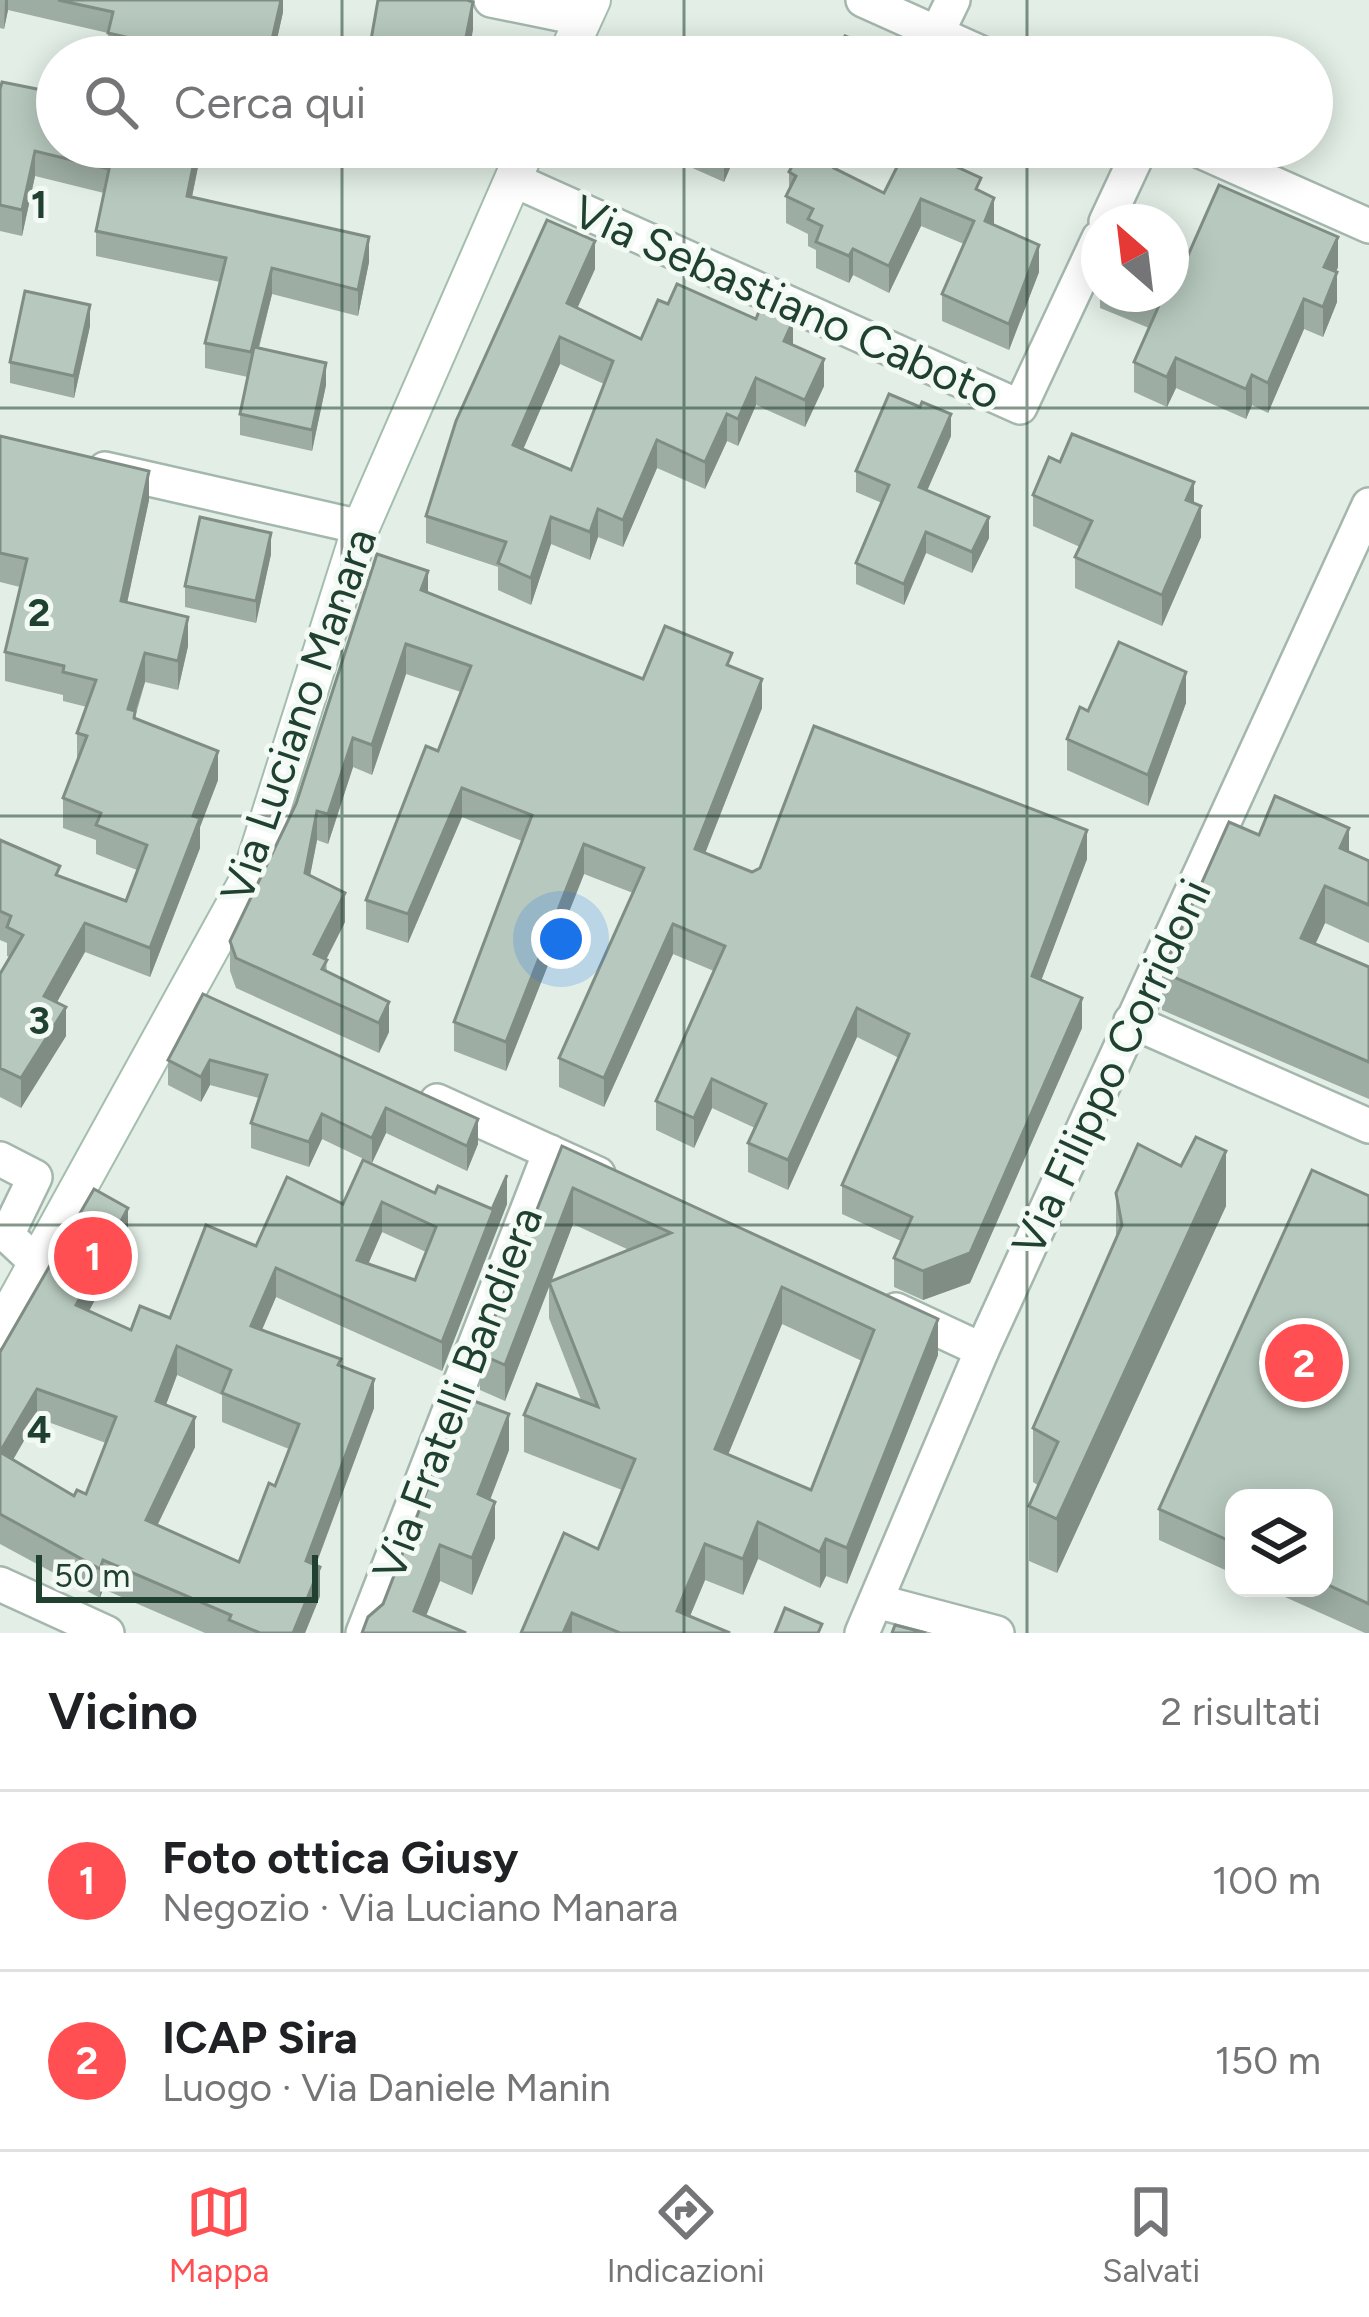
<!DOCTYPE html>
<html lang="it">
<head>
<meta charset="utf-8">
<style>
	body { margin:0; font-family:Figtree,sans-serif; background:#f6f6f6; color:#202124 }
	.controls { position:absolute; right:36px; bottom:36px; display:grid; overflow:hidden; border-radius:24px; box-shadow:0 6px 30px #0003 }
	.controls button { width:108px; height:108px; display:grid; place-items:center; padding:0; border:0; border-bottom:3px solid #e0e0e0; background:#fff; color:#202124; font:60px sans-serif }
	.compass { position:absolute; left:1081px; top:204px; width:108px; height:108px; border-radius:50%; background:#fff; box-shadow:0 6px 30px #0003; rotate:332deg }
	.scale { position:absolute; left:36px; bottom:30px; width:282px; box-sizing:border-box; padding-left:12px; border:6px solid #204130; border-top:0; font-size:33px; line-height:42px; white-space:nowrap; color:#204130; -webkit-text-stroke:9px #f3faf5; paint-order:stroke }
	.you { position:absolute; left:561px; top:939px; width:42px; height:42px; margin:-30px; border:9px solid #fff; border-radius:50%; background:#1a73e8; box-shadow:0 0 0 18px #1a73e833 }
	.badge { display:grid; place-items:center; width:78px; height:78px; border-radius:50%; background:#ff4f52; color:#fff; font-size:39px; font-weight:700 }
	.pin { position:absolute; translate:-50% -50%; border:6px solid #fff; box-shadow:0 3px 12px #0006 }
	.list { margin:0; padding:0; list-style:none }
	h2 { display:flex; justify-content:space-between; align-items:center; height:156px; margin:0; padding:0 48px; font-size:51px }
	h2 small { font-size:39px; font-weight:400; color:#757577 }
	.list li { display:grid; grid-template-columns:78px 1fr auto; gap:36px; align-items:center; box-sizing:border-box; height:180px; padding:0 48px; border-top:3px solid #e0e0e0 }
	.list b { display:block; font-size:45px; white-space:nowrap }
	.list p { margin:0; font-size:39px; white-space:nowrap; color:#757577 }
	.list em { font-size:39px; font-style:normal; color:#757577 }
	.icon { flex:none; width:66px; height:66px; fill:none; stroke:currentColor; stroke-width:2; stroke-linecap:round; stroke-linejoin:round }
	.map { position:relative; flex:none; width:1369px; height:1633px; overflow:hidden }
	.search { position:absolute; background:#fff; box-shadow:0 6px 30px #0003; left:36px; right:36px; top:36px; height:132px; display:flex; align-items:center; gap:30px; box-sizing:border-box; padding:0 42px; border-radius:66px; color:#757577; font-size:45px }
	.sheet { height:516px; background:#fff }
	nav { display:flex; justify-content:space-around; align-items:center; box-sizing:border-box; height:168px; border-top:3px solid #e0e0e0; background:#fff; font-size:33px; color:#757577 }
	nav a { display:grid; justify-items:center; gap:6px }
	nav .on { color:#ff4f52 }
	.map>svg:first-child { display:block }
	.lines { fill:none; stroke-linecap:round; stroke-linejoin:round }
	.street-casing { stroke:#a4b7ac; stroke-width:38 }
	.secondary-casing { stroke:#a3bead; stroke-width:40 }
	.street { stroke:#fff; stroke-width:33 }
	.secondary { stroke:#fff; stroke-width:36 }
	.wall { fill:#9dada3; fill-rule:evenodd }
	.shaded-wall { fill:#808d85 }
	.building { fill:#b7c9be; stroke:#808d85; stroke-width:3; fill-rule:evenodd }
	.grid { fill:none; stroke:#204130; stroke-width:3; stroke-opacity:0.55 }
	.labels { text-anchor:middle; stroke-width:10; stroke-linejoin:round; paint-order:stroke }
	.street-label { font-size:45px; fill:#204130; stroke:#f3faf5 }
	.grid-label { font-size:39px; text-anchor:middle; font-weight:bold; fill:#204130; stroke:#f3faf5; stroke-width:10; stroke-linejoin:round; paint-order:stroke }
</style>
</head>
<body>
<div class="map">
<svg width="1369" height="1633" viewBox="0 0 1369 1633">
	<rect width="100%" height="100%" fill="#e2eee6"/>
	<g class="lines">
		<g class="street-casing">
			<g id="street">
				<polyline points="491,0 584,19"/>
				<polyline points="863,0 990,57"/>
				<polyline points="937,33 953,0"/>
				<polyline points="1191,147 1369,226"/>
				<polyline points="514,180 1020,407 1099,238"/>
				<polyline points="1106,222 1141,147"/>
				<polyline points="105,469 361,527"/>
				<polyline points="1131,1021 1369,1126"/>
				<polyline points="437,1101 598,1174"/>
				<polyline points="0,1159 35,1177 7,1235 37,1263"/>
				<polyline points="896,1310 982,1350"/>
				<polyline points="0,1584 107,1633"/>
				<polyline points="876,1601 997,1633"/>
				<polyline points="363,1633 550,1152"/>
				<polyline points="862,1633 982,1350 1369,505"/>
			</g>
		</g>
		<g class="secondary-casing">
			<g id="secondary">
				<polyline points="566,57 592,0"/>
				<polyline points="0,1330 251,875 361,527 527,147"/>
			</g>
		</g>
		<use href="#street" class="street"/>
		<use href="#secondary" class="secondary"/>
	</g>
	<g class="wall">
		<polygon points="0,0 283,0 283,12 273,57 121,57 108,54 108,33 8,10 4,29 0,28"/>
		<polygon points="0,89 57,147 202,147 192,197 369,262 358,316 272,294 259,348 326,385 312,451 240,435 240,414 248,377 205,368 205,343 220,282 96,256 96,231 104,193 35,176 22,236 0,231"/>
		<polygon points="645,147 739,147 724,182"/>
		<polygon points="876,147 941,147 936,157 981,192 994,225 1039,272 1009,350 942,321 942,294 964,244 921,226 889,293 853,275 849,283 816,268 816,250 808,246 808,234 786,223 786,196 789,189 789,172 837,169 884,193 902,158"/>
		<polygon points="1338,267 1336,272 1337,302 1323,337 1304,329 1268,413 1252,405 1246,419 1176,388 1167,407 1134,392 1134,362 1149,328 1100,308 1100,294 1171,294 1178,278"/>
		<path d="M595,269L577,308L641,339L668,304L793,345L824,386L805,427L756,405L738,446L727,441L705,489L657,468L623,547L598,537L590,560L551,544L531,605L498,590V567L426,543V516ZM560,364L604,384L571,470L523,449Z"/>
		<polygon points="90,326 74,398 10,383 10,362"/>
		<polygon points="0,436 149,500 127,603 188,646 178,690 145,682 135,718 218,780 200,827 200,848 150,977 85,952 57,1002 66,1036 21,1108 0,1097 0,974 10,957 7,956 7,943 0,940 0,840 60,876 126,901 137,870 96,854 96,840 63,828 63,798 77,760 77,733 87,707 63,701 63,695 5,681 5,652 20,587 0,582"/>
		<polygon points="951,436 927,491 989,538 972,573 926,553 904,605 856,584 856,563 882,503 856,492 856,471"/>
		<polygon points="1060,462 1194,503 1201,537 1162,626 1075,588 1075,557 1080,547 1033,526 1033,495"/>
		<polygon points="271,554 256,623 185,607 185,586"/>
		<polygon points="428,593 643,679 732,667 762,708 705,853 752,872 1087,859 1041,980 1082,1028 970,1283 923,1300 894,1287 894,1258 901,1241 842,1214 842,1185 899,1058 857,1037 788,1190 748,1172 748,1143 755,1128 712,1108 694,1148 656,1130 656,1101 714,971 673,954 604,1107 559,1087 559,1058 633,893 584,874 506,1071 454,1051 454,1022 522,841 462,817 408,943 366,929 366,900 438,751 461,692 406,674 372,775 353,767 328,844 317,840 310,875 345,922 326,960 327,971 389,1032 379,1053 236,988 230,971 230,941"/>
		<polygon points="1186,703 1148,806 1067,770 1067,739 1088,711"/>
		<polygon points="1259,835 1349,852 1369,861 1369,943 1325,923 1315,944 1369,967 1369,1099 1162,1010 1162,972"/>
		<polygon points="203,994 478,1144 467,1171 386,1133 372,1163 322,1139 309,1167 251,1148 251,1123 259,1098 210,1085 201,1102 168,1085 168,1060"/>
		<path d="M562,1146L938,1355L847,1584L826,1576L820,1588L758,1559L743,1595L705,1580L690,1616L730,1633H521L598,1549L622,1490L524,1452V1415L581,1400L549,1318V1287L505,1401L480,1390V1354ZM573,1224L629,1250L551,1281ZM782,1324L862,1361L811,1490L728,1455Z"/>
		<path d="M435,1193L492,1209L507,1204L442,1371L276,1297L262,1330L341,1366L374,1408L316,1565L320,1596L305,1633H205L103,1589L100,1598L0,1544V1352L128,1238L89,1311L131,1330L170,1318L256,1246L343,1204ZM382,1232L426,1252L415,1280L368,1264ZM177,1375L222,1395V1422L289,1449L275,1486L239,1562L157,1525L195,1447L166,1405ZM37,1418L106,1443L86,1494L74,1496L13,1460Z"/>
		<polygon points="1116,1193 1226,1206 1057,1573 1029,1561 1029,1506 1039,1486 1033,1482 1033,1428 1116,1240"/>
		<polygon points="1369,1196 1369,1633 1365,1633 1265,1588 1324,1588 1324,1498 1234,1498 1234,1574 1159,1540 1159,1509"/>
		<polygon points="509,1450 490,1500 495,1538 472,1595 440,1581 426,1616 383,1604"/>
	</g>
	<g class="shaded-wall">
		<polygon points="5,0 8,0 8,10 4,29"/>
		<polygon points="281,0 283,0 283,12 273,57 268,57"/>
		<polygon points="473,2 473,30 468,57 462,57"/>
		<polygon points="197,147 202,147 187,221 187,196"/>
		<polygon points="725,147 739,147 724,182 724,151"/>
		<polygon points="930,147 941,147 930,171"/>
		<polygon points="35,151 35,176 22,236 22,210"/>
		<polygon points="994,198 994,225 985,221"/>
		<polygon points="921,199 921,226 889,293 889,266"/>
		<polygon points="369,237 369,262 358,316 358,290"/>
		<polygon points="1338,237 1338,267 1324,297 1324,267"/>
		<polygon points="595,241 595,269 567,331 567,303"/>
		<polygon points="1039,245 1039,272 1009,350 1009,324"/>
		<polygon points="853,249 853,275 849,283 849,256"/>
		<polygon points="272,268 272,294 251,377 251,352"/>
		<polygon points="1337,272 1337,302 1323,337 1323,307"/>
		<polygon points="1304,299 1304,329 1268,413 1268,383"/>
		<polygon points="90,305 90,326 74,398 74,376"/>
		<polygon points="793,321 793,348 784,341"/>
		<polygon points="560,337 560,364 513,473 513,445"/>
		<polygon points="1176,358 1176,388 1167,407 1167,377"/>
		<polygon points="824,359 824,386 805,427 805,400"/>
		<polygon points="326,363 326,385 312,451 312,430"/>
		<polygon points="1252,375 1252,405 1246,419 1246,389"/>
		<polygon points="756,378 756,405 738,446 738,419"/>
		<polygon points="727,414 727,441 705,489 705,462"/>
		<polygon points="951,414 951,436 919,509 919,487"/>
		<polygon points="657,440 657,468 623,547 623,520"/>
		<polygon points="149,471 149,500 121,631 121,601"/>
		<polygon points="1194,482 1194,513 1186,500"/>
		<polygon points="1201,506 1201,537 1162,626 1162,595"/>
		<polygon points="598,509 598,537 590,560 590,532"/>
		<polygon points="551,517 551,544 531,605 531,578"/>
		<polygon points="989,517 989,538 972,573 972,552"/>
		<polygon points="926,532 926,553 904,605 904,584"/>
		<polygon points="271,533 271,554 256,623 256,601"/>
		<polygon points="428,571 428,600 421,590"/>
		<polygon points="188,617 188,646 178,690 178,661"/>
		<polygon points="406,644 406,674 372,775 372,745"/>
		<polygon points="145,653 145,682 135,713 135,740 128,709"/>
		<polygon points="1186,672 1186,703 1148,806 1148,775"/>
		<polygon points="762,679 762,708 695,879 695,849"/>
		<polygon points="353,738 353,767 328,844 328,814"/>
		<polygon points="218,751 218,780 200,827 200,848 150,977 150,948 193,816"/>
		<polygon points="462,788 462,817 408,943 408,914"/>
		<polygon points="317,811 317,840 305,902 305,873"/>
		<polygon points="1349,828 1349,866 1340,848"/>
		<polygon points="1087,830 1087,859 1032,1005 1032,976"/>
		<polygon points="584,844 584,874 506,1071 506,1042"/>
		<polygon points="1325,886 1325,923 1301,976 1301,938"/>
		<polygon points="345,893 345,922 314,983 314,954"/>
		<polygon points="85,923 85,952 44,1025 44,996"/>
		<polygon points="673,924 673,954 604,1107 604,1078"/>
		<polygon points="1082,998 1082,1028 970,1283 923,1300 923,1271"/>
		<polygon points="389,1002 389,1032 379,1053 379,1023"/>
		<polygon points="66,1007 66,1036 21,1108 21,1078"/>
		<polygon points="857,1008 857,1037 788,1190 788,1160"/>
		<polygon points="210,1060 210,1085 201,1102 201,1077"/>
		<polygon points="712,1079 712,1108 694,1148 694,1118"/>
		<polygon points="386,1108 386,1133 372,1163 372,1138"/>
		<polygon points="322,1114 322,1139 309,1167 309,1142"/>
		<polygon points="478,1119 478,1144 467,1171 467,1146"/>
		<polygon points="1226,1151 1226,1206 1057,1573 1057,1519"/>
		<polygon points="507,1175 507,1204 442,1371 442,1342"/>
		<polygon points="573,1188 573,1224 550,1285 549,1282 549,1287 505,1401 505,1365"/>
		<polygon points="382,1202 382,1232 357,1290 357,1260"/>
		<polygon points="128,1208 128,1238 76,1335 76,1305"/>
		<polygon points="276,1268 276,1297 251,1355 251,1326"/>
		<polygon points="782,1287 782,1324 715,1486 715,1449"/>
		<polygon points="938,1319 938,1355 847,1584 847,1548"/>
		<polygon points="177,1346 177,1375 156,1431 156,1401"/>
		<polygon points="374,1379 374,1408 306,1591 306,1561"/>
		<polygon points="37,1389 37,1418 0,1482 0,1452"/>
		<polygon points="509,1414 509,1450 478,1531 478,1494"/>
		<polygon points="195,1417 195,1447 146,1549 146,1520"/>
		<polygon points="495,1502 495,1538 472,1595 472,1558"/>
		<polygon points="758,1522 758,1559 743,1595 743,1559"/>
		<polygon points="826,1539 826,1576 820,1588 820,1552"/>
		<polygon points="705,1544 705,1580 683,1633 677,1611"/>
		<polygon points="440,1545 440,1581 419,1633 414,1611"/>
		<polygon points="103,1560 103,1589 100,1598 100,1569"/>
		<polygon points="320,1567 320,1596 305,1633 293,1633"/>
		<polygon points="572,1613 572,1633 563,1633"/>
	</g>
	<g class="building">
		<polygon points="58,0 281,0 268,57 258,57 171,38 169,47 108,33 113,12"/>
		<polygon points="378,0 467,0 473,2 462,57 368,57"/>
		<polygon points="845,36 896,57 835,57"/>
		<polygon points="635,43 666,57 629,57"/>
		<polygon points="2,82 57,93 57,147 197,147 187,196 369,237 358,290 272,268 251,352 205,343 226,258 96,231 109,169 35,151 22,210 0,205 0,89"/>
		<polygon points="802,147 810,147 837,162 834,168 884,193 907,147 913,147 981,178 976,189 994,198 985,221 1039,245 1009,324 942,294 974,221 921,199 889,266 853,249 849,256 816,242 822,226 808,219 813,209 786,196 796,176 789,172"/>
		<polygon points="1219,185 1338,237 1324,267 1337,272 1323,307 1304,299 1268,383 1252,375 1246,389 1176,358 1167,377 1134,362 1160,303 1138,294 1171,294 1171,275 1178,278"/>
		<path d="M547,220L595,241L567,303L641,339L658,300L668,304L677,284L756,319L761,306L793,321L784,341L824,359L805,400L756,378L738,419L727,414L705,462L657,440L623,520L598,509L590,532L551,517L531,578L498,563L506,542L426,516L456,421ZM560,337L613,361L571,470L513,445Z"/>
		<polygon points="25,291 90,305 74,376 10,362"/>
		<polygon points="254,347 326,363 312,430 240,414"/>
		<polygon points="889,394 920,407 922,402 951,414 919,487 989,517 972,552 926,532 904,584 856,563 889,485 856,471"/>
		<polygon points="1072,434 1194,482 1186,500 1201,506 1162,595 1075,557 1092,521 1033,495 1049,457 1060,462"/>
		<polygon points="0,436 149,471 121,601 188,617 178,661 145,653 128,709 135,711 134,718 218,751 193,816 200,818 150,948 85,923 44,996 66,1007 21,1078 0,1068 0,974 23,935 7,927 11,916 0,911 0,840 60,866 56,875 126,901 147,845 96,825 101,813 63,798 87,736 77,733 96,680 63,672 64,666 5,652 27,559 0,553"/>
		<polygon points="200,517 271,533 256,601 185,586"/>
		<polygon points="377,554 428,571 421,590 643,679 665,626 732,653 727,665 762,679 695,849 752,872 760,868 814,726 1087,830 1032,976 1082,998 970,1253 923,1271 894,1258 912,1217 842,1185 909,1034 857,1008 788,1160 748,1143 766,1104 712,1079 694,1118 656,1101 725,946 673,924 604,1078 559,1058 644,868 584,844 506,1042 454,1022 532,815 462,788 408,914 366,900 426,746 438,751 471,666 406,644 372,745 353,738 328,814 317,811 305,873 345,893 314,954 327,960 322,969 389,1002 379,1023 236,958 230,941 296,804"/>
		<polygon points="1119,642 1186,672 1148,775 1067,739 1080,707 1088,711"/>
		<polygon points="1275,796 1349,828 1340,848 1369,861 1369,905 1325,886 1301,938 1369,967 1369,1062 1162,972 1229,822 1259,835"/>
		<polygon points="203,994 478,1119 467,1146 386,1108 372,1138 322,1114 309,1142 251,1123 267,1075 210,1060 201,1077 168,1060"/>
		<polygon points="1196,1137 1226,1151 1057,1519 1029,1506 1058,1442 1033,1428 1122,1225 1116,1193 1138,1144 1181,1166"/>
		<path d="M562,1146L938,1319L847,1548L826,1539L820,1552L758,1522L743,1559L705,1544L677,1611L730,1633H620L572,1613L563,1633H521L564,1533L598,1549L635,1459L524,1415L537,1384L598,1407L549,1282L671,1233L573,1188L505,1365L480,1354ZM782,1287L874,1330L811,1490L715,1449Z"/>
		<path d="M363,1160L435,1193L438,1186L492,1209L507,1175L442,1342L276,1268L251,1326L341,1359L338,1365L374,1379L306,1561L320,1567L293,1633H260L229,1620L231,1615L103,1560L100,1569L0,1514V1352L94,1189L128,1208L76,1305L131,1330L140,1306L170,1318L206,1225L256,1246L287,1177L343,1204ZM382,1202L436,1227L415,1280L357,1260ZM177,1346L231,1370L222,1393L299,1424L275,1486L269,1483L239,1562L146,1520L195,1417L156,1401ZM37,1389L116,1417L86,1494L77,1490L74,1496L0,1452Z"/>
		<polygon points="1312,1170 1369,1196 1369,1604 1324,1583 1324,1498 1234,1498 1234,1543 1159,1509"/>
		<polygon points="463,1397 509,1414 478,1494 495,1502 472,1558 440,1545 414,1611 466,1633 362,1633 368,1617 383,1604"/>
		<polygon points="785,1608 822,1624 818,1633 775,1633"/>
		<polygon points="895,1625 926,1633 892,1633"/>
	</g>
	<path class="grid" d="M342,0V57M684,0V57M1027,0V57M342,147V1633M684,147V1633M1027,147V1633M0,408H1369M0,816H1369M0,1225H1369"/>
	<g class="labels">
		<g class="street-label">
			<text transform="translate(787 302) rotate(24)" y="16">Via Sebastiano Caboto</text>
			<text transform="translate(298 715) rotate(-71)" y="16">Via Luciano Manara</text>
			<text transform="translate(1111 1067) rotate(-65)" y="16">Via Filippo Corridoni</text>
			<text transform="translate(457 1393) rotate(-69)" y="16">Via Fratelli Bandiera</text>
		</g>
	</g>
	<g class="grid-label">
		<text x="39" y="218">1</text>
		<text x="39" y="626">2</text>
		<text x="39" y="1034">3</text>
		<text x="39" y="1443">4</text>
	</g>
</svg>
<div class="controls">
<button><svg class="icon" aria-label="layers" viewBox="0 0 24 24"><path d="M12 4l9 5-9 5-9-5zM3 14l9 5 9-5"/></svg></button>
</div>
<svg class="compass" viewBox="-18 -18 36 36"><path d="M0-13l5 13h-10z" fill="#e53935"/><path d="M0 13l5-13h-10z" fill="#757577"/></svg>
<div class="scale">50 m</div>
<div class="you"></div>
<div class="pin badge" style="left:93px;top:1256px">1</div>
<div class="pin badge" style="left:1304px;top:1363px">2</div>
<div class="search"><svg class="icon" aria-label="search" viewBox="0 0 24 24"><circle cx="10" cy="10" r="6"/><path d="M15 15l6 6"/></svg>Cerca qui</div>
</div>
<section class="sheet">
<h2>Vicino<small>2 risultati</small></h2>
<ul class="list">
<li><span class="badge">1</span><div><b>Foto ottica Giusy</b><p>Negozio · Via Luciano Manara</p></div><em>100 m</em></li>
<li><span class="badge">2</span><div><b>ICAP Sira</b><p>Luogo · Via Daniele Manin</p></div><em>150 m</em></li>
</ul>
</section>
<nav>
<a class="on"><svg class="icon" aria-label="map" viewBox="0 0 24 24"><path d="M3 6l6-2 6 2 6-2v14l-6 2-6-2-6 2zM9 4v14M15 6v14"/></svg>Mappa</a>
<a><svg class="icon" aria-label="directions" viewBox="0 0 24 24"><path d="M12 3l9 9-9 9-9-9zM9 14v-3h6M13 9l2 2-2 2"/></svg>Indicazioni</a>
<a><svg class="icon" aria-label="saved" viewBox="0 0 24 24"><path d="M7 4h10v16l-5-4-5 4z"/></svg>Salvati</a>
</nav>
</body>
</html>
